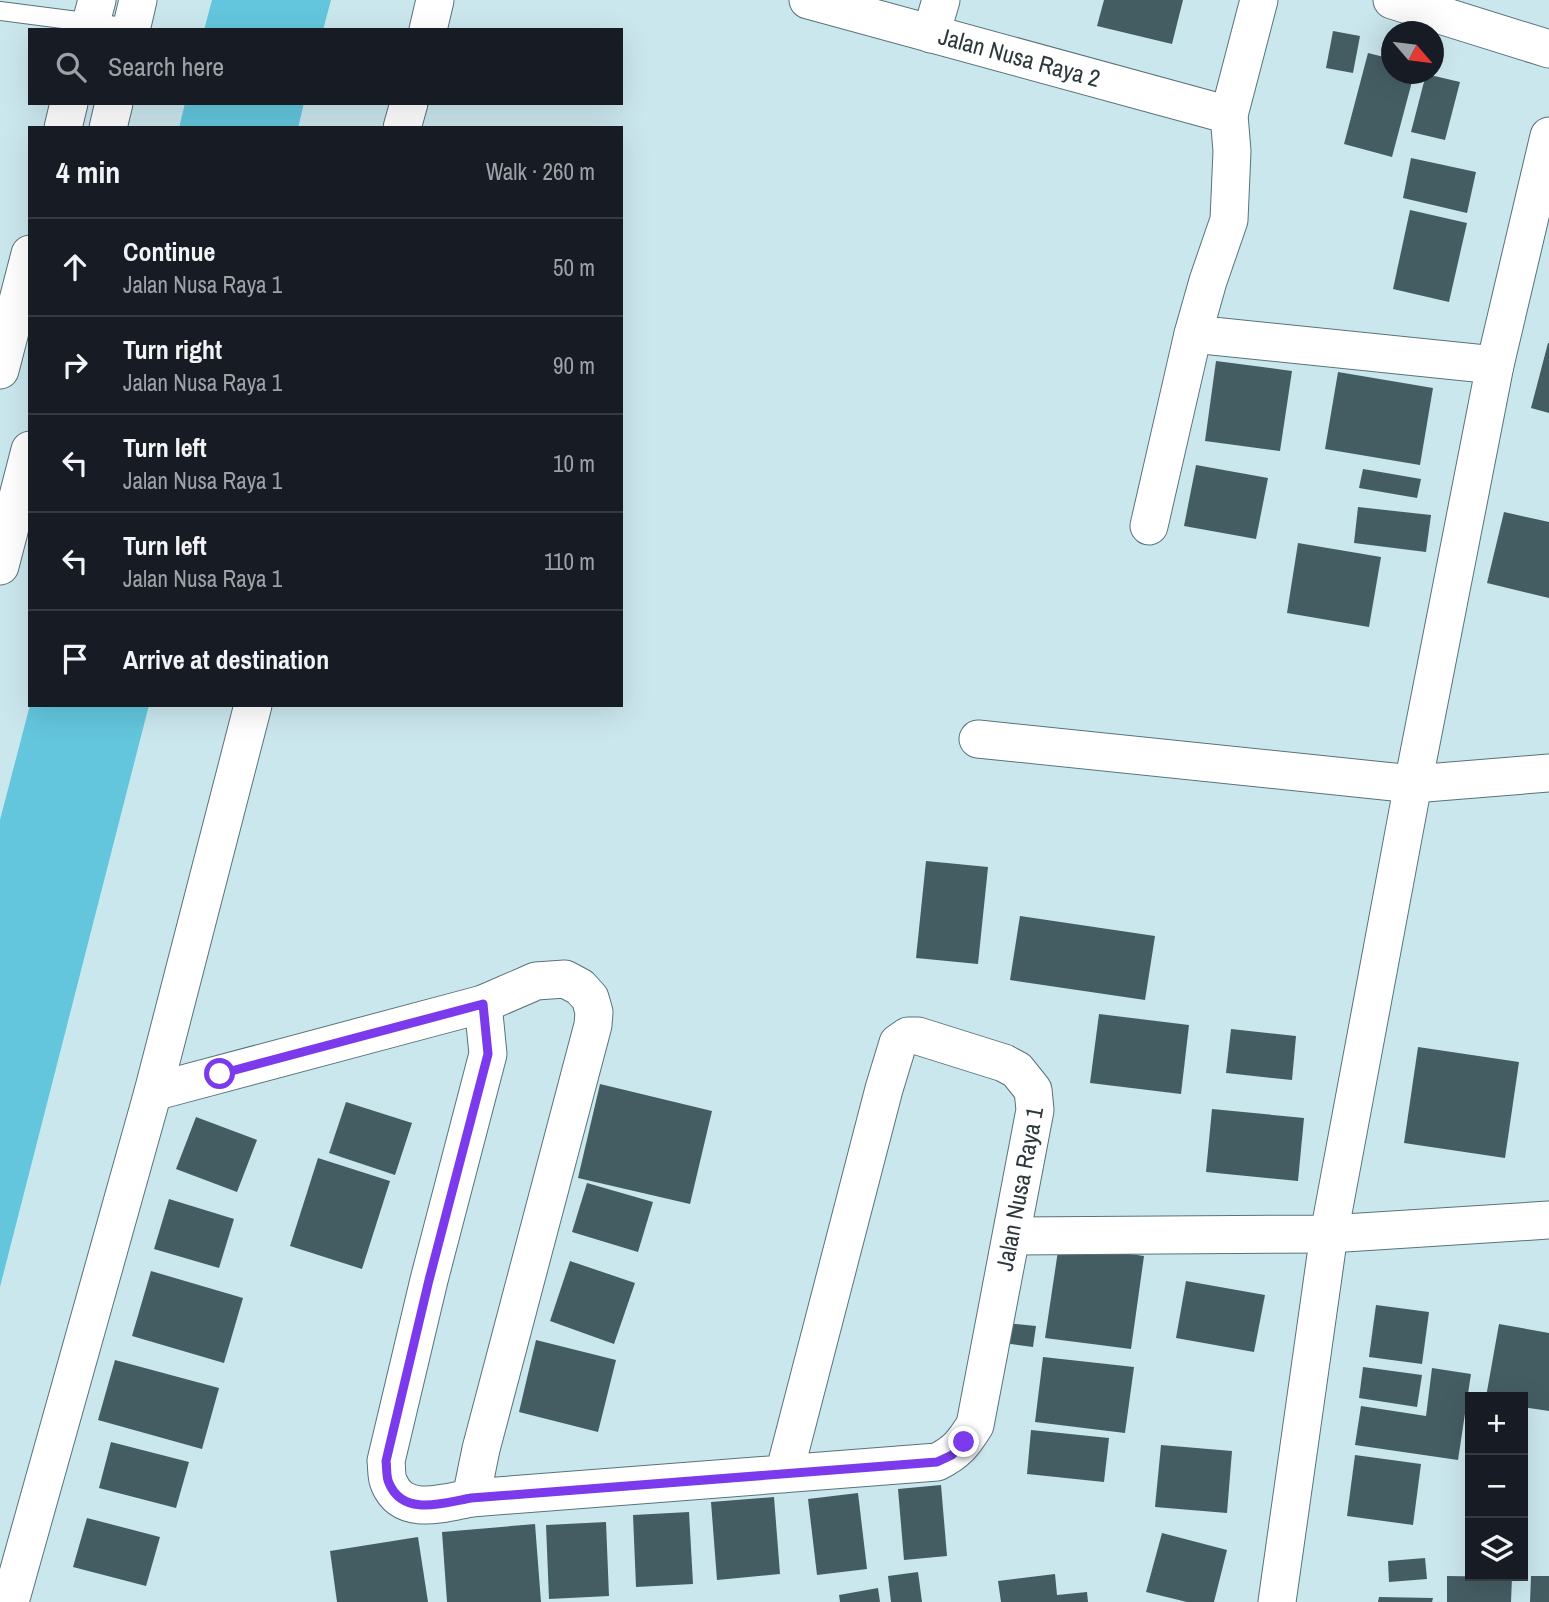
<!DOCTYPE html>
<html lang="en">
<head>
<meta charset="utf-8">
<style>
	body { margin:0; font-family:"Archivo Narrow",sans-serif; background:#242831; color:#f1f3f6 }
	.controls { position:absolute; right:21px; bottom:21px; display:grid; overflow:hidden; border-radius:0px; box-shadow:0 7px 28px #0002 }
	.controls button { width:63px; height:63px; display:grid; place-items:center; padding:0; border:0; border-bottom:2px solid #363941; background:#171b24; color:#f1f3f6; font:35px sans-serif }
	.compass { position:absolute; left:1381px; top:21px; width:63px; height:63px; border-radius:50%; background:#171b24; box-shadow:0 7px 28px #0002; rotate:118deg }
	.stop { position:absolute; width:21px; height:21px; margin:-16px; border:5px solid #7c3aed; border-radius:50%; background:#fff }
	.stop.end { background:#7c3aed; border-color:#fff; box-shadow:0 2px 7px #0008 }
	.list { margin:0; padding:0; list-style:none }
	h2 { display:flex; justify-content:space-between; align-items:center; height:91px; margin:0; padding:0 28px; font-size:30px }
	h2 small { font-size:23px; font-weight:400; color:#9ea1a6 }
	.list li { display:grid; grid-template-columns:46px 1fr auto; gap:21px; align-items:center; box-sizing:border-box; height:98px; padding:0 28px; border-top:2px solid #363941 }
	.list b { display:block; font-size:26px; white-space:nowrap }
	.list p { margin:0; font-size:23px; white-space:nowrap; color:#9ea1a6 }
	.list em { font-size:23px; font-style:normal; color:#9ea1a6 }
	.icon { flex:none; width:38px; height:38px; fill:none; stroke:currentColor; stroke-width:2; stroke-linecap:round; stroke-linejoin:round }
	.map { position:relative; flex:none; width:1549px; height:1602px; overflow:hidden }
	.search { position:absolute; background:#171b24; box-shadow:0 7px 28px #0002; left:28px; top:28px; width:595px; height:77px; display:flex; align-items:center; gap:18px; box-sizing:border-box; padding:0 24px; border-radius:0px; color:#9ea1a6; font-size:26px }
	.panel { position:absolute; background:#171b24; box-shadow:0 7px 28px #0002; left:28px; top:126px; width:595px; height:581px; border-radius:0px }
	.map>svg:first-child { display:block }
	.water { fill:#63c6dd }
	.building { fill:#445d63 }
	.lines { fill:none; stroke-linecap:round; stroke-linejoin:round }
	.service-casing { stroke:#597279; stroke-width:20 }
	.minor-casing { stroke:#597279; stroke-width:39 }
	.service { stroke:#fff; stroke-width:18 }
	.minor { stroke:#fff; stroke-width:37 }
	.route { stroke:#7c3aed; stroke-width:9 }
	.labels { text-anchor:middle; stroke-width:7; stroke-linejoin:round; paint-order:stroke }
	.street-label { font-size:24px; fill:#2d383b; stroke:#d8f4fc }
</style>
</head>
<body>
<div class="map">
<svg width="1549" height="1602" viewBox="0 0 1549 1602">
	<rect width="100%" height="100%" fill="#cbe7ee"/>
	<g class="water">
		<polygon points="212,0 331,0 323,30 204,30"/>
		<polygon points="185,103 304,103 298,128 179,128"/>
		<polygon points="30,705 149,705 0,1287 0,820"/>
	</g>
	<g class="building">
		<polygon points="1104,0 1183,0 1172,44 1097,26"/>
		<polygon points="1333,31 1360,36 1353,73 1326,68"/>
		<polygon points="1368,53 1392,59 1392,74 1414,74 1392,157 1344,144"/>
		<polygon points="1426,74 1460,82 1445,140 1411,132"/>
		<polygon points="1411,158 1476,172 1467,213 1403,198"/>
		<polygon points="1410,210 1467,223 1449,302 1393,289"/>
		<polygon points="1548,343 1549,343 1549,413 1531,408"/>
		<polygon points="1216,361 1292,371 1280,451 1205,441"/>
		<polygon points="1338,372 1433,388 1420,465 1325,449"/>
		<polygon points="1196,465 1268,478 1256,539 1184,526"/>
		<polygon points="1363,469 1421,479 1417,498 1359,488"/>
		<polygon points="1358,507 1431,515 1426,552 1354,543"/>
		<polygon points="1504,512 1549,522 1549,598 1487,583"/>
		<polygon points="1298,543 1381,557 1369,627 1287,613"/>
		<polygon points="926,861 988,867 978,964 916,958"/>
		<polygon points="1020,916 1155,936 1145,1000 1010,980"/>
		<polygon points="1099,1014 1189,1025 1181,1094 1090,1083"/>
		<polygon points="1231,1029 1296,1036 1292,1080 1226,1073"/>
		<polygon points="1418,1047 1519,1062 1505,1158 1404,1143"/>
		<polygon points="600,1084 712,1111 690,1204 578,1178"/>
		<polygon points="346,1102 412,1123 395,1175 329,1153"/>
		<polygon points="1212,1109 1304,1118 1298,1181 1206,1172"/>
		<polygon points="196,1117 257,1140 237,1192 176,1169"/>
		<polygon points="318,1158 390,1181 362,1269 290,1246"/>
		<polygon points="587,1183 653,1202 638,1252 572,1232"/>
		<polygon points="169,1199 234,1219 219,1268 154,1249"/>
		<polygon points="1059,1244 1144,1256 1131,1349 1045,1338"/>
		<polygon points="570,1261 635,1283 614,1344 550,1321"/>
		<polygon points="151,1271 243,1298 224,1363 132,1336"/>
		<polygon points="1186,1281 1265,1295 1254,1352 1176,1338"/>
		<polygon points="1376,1305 1429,1312 1422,1364 1369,1357"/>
		<polygon points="1007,1323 1036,1326 1033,1347 1004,1343"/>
		<polygon points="1499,1324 1549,1333 1549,1411 1523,1407 1523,1397 1486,1397"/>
		<polygon points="536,1340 616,1360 598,1432 519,1412"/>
		<polygon points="1043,1357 1134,1367 1125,1433 1035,1422"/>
		<polygon points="115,1360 219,1388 202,1449 98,1420"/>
		<polygon points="1363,1367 1422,1375 1417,1407 1359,1398"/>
		<polygon points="1432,1368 1471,1374 1458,1460 1355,1445 1361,1406 1426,1416"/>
		<polygon points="1031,1430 1109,1438 1104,1482 1027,1474"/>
		<polygon points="111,1442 189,1462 176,1508 99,1488"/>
		<polygon points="1161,1445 1232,1451 1227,1513 1155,1507"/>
		<polygon points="1355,1455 1421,1464 1413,1525 1347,1516"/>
		<polygon points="941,1485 947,1556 904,1560 898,1489"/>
		<polygon points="858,1493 867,1569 817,1575 808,1499"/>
		<polygon points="774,1497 780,1574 717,1580 711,1502"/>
		<polygon points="689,1512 693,1584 636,1587 633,1515"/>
		<polygon points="87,1518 160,1537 146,1586 73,1567"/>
		<polygon points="606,1522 609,1596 549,1599 546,1525"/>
		<polygon points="535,1524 541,1602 447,1602 442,1532"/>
		<polygon points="1162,1533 1227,1550 1214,1602 1187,1602 1146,1592"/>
		<polygon points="418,1537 428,1602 337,1602 330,1551"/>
		<polygon points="1425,1558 1427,1579 1389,1582 1388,1561"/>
		<polygon points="918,1572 922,1602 891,1602 888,1576"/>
		<polygon points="1055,1574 1057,1595 1087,1592 1088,1602 1001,1602 998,1581"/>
		<polygon points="1447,1576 1512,1577 1511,1602 1447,1602"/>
		<polygon points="1531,1576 1549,1576 1549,1602 1530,1602"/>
		<polygon points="878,1588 880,1602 840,1602 839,1595"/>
		<polygon points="1379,1597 1433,1598 1432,1602 1378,1602"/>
	</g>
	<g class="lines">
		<g class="service-casing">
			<polyline id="service" points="0,11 132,28"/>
		</g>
		<g class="minor-casing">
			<g id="minor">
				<path id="s1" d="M808,0L1229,115"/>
				<polyline points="1259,0 1229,115 1232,151 1229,220 1208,281 1193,334 1495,365"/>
				<polyline points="1392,0 1549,49"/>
				<polyline points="89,30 97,0"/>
				<polyline points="131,30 138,0"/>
				<polyline points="428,30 435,0"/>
				<polyline points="931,34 941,0"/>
				<polyline points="63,128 69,103"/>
				<polyline points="108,128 114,103"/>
				<polyline points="402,128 409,103"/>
				<polyline points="0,370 30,254"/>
				<polyline points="1149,526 1193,334"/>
				<polyline points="0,566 30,450"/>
				<polyline points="978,739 1413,784 1549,773"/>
				<path id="s2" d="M153,1092L483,1004L536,981L565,979L580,987L590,998L594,1012L593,1025L481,1449L471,1498L937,1462C957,1452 963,1444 975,1425L1035,1110L1033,1090L1017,1070L1004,1063L918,1036H908L898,1043L884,1089L784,1474"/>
				<polyline points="1012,1236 1329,1234 1549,1220"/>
				<path d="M471,1498C444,1503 403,1517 389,1483C386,1477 387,1468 386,1461L429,1280L488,1054L483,1004"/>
				<polyline points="10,1602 153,1092 253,705"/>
				<polyline points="1277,1602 1329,1234 1413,784 1495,365 1549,136"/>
			</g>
		</g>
		<use href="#service" class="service"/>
		<use href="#minor" class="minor"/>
	</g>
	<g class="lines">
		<path class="route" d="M220,1074L483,1004L488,1054L429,1280L386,1461C387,1468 386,1477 389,1483C403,1517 444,1503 471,1498L937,1462L952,1455L964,1442"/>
	</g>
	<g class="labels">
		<g class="street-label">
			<text dy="8" stroke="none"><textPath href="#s1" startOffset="219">Jalan Nusa Raya 2</textPath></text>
			<text dy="8" stroke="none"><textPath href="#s2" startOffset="1738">Jalan Nusa Raya 1</textPath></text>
		</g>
	</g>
</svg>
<div class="controls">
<button>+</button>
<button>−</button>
<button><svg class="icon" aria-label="layers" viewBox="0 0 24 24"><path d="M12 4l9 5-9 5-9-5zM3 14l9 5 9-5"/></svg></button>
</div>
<svg class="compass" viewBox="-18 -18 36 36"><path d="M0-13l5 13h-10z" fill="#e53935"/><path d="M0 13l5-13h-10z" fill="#9ea1a6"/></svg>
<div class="stop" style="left:220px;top:1074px"></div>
<div class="stop end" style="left:964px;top:1442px"></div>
<div class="search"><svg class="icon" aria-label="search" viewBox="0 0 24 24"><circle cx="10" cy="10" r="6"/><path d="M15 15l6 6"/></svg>Search here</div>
<section class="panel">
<h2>4 min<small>Walk · 260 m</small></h2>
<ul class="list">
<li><svg class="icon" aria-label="ahead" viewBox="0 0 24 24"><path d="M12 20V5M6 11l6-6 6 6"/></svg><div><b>Continue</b><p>Jalan Nusa Raya 1</p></div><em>50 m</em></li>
<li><svg class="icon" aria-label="right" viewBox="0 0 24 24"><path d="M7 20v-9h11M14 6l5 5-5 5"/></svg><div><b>Turn right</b><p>Jalan Nusa Raya 1</p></div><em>90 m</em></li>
<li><svg class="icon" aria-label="left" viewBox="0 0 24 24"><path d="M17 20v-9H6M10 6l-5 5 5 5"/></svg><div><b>Turn left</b><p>Jalan Nusa Raya 1</p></div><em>10 m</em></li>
<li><svg class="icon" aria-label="left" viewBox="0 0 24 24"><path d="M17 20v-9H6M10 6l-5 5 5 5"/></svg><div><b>Turn left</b><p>Jalan Nusa Raya 1</p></div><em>110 m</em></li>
<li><svg class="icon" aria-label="arrive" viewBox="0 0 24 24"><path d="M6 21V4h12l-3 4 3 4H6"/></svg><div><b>Arrive at destination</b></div></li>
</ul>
</section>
</div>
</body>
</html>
